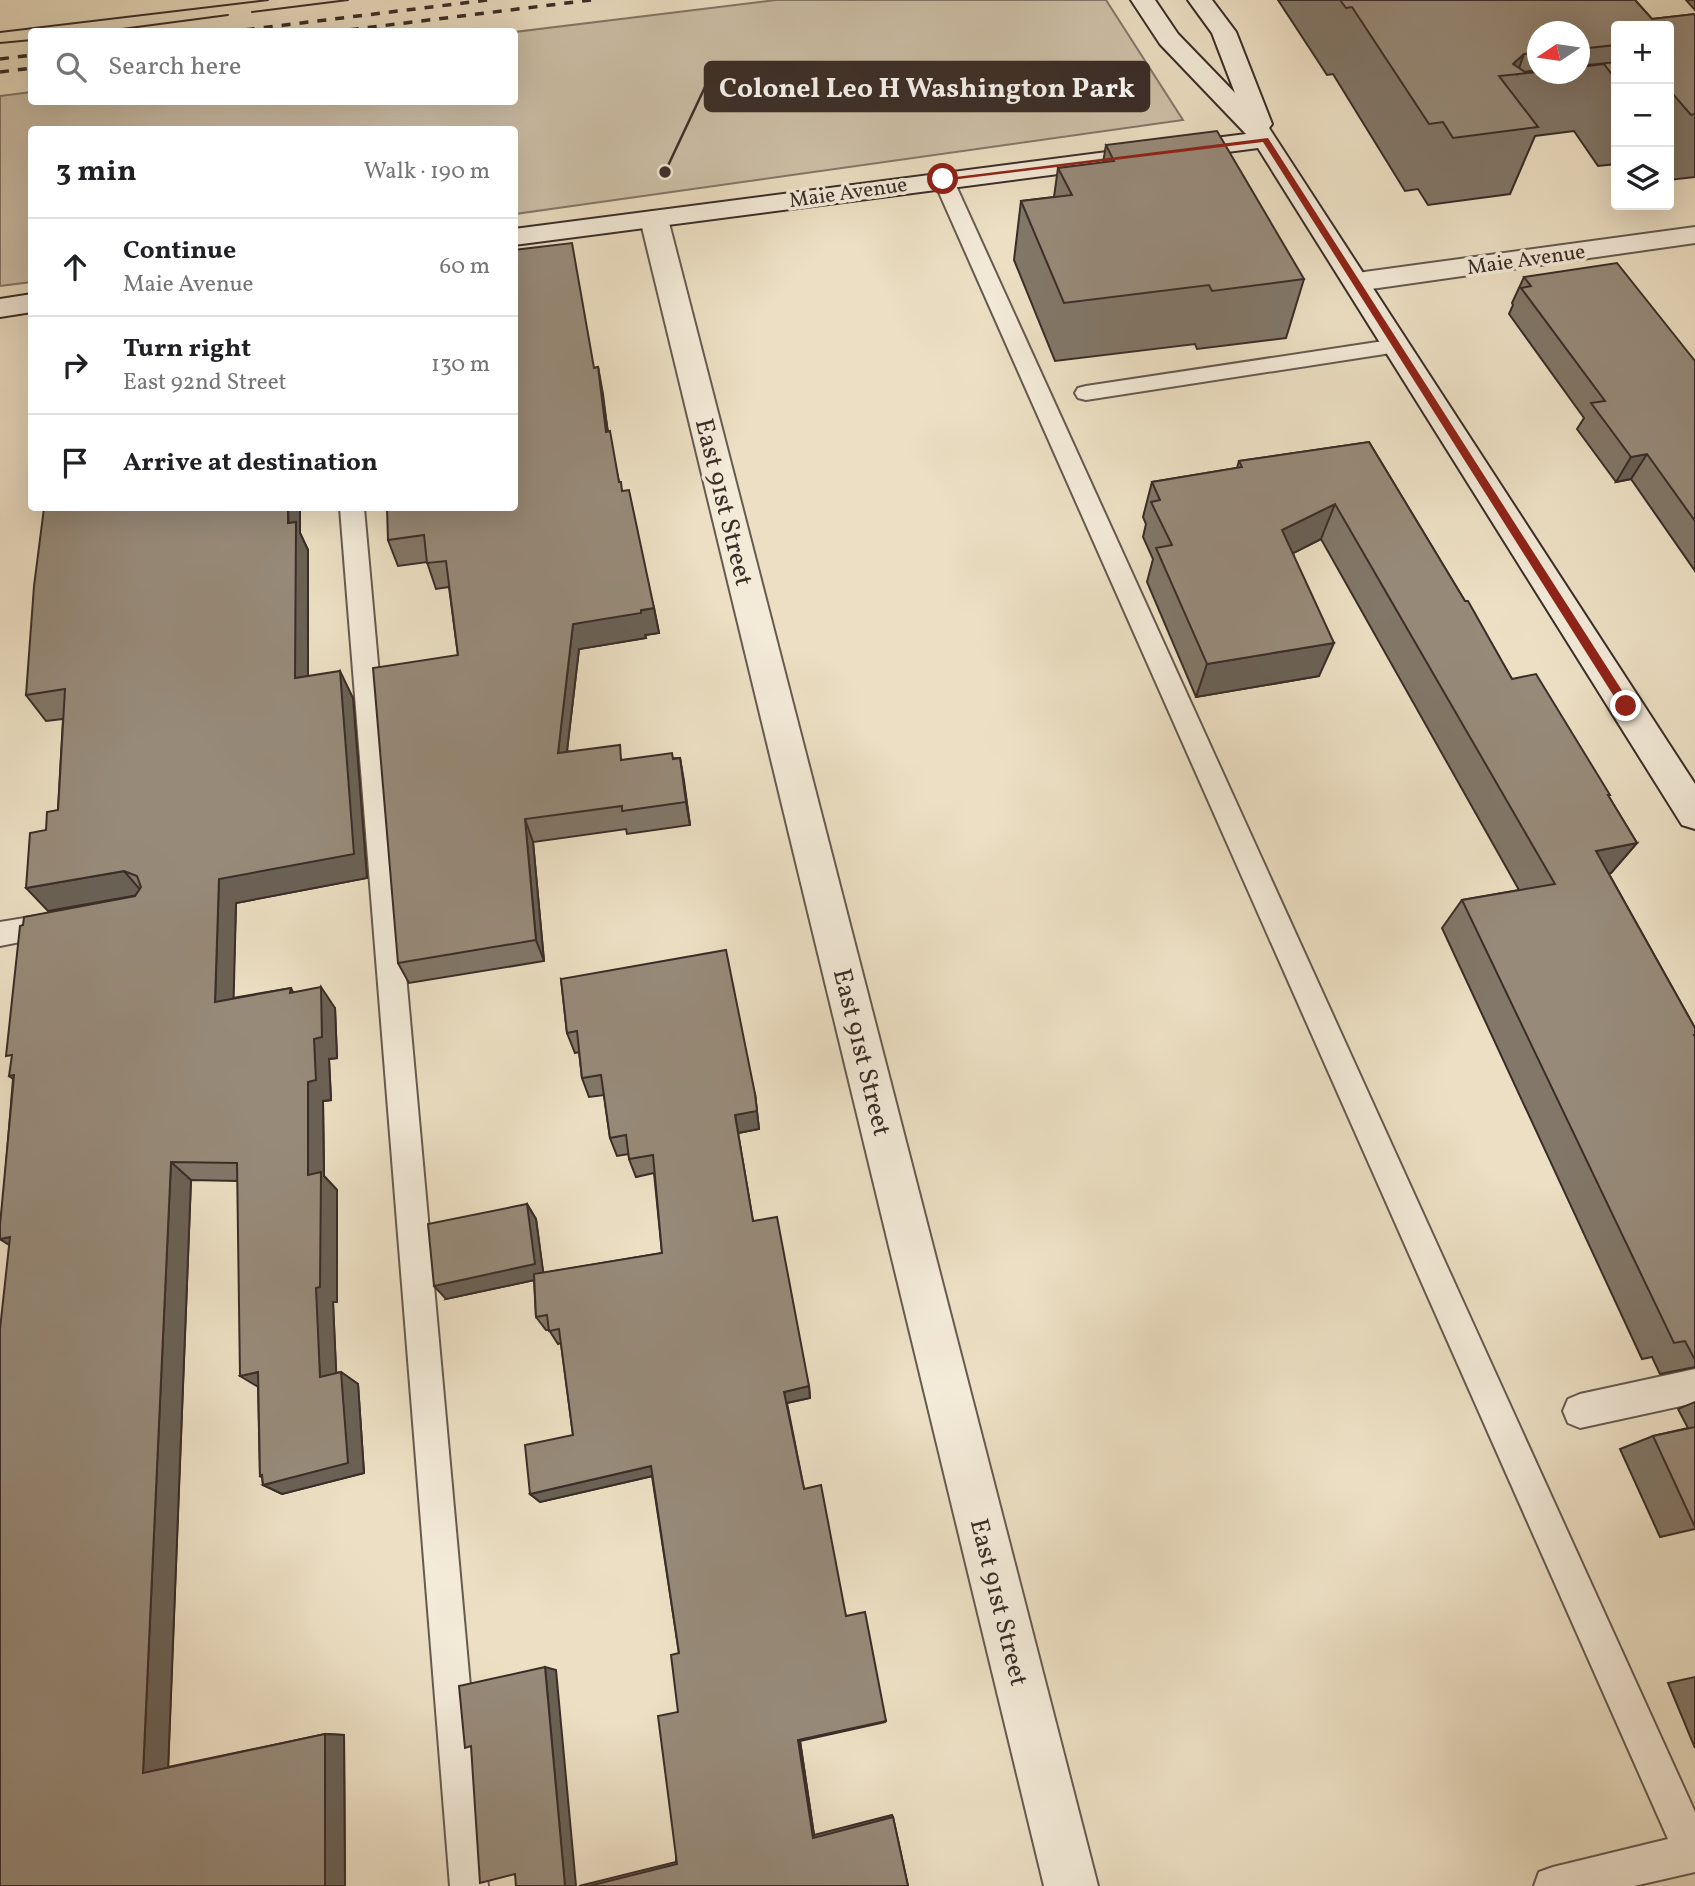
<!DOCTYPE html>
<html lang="en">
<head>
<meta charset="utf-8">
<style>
	body { margin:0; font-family:Vollkorn,serif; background:#f2f2f2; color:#202124 }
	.controls { position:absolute; right:21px; top:21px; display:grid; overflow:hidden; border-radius:7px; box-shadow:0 7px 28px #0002 }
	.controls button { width:63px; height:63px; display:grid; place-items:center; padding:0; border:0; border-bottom:2px solid #e0e0e0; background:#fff; color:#202124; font:35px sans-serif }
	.compass { position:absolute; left:1527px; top:21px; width:63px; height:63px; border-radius:50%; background:#fff; box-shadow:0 7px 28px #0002; rotate:257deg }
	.stop { position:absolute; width:21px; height:21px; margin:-16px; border:5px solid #8f2418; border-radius:50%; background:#fff }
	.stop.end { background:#8f2418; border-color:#fff; box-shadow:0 2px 7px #0008 }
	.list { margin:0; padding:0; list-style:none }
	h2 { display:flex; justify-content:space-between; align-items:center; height:91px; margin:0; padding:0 28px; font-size:30px }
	h2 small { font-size:23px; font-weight:400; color:#757577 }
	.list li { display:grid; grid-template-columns:46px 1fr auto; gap:21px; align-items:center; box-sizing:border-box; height:98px; padding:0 28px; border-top:2px solid #e0e0e0 }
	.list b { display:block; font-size:26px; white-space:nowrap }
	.list p { margin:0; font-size:23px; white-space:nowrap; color:#757577 }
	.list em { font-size:23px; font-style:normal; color:#757577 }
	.icon { flex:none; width:38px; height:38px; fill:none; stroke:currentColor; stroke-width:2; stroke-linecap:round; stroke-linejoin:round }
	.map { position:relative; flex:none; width:1695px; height:1886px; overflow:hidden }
	.search { position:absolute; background:#fff; box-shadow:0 7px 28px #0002; left:28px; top:28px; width:490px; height:77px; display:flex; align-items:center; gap:18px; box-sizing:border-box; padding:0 24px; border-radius:7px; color:#757577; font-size:26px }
	.panel { position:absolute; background:#fff; box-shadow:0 7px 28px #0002; left:28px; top:126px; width:490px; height:385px; border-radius:7px }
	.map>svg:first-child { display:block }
	.green { fill:#cec1a9; stroke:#847768; stroke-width:2 }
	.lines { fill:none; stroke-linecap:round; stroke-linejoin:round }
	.lane-casing { stroke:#665a4f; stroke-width:4 }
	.street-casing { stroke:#665a4f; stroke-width:4 }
	.secondary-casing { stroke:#3a2d28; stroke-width:4 }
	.lane { fill:#f3ead8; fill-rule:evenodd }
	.street { fill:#f3ead8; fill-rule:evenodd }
	.secondary { fill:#f3ead8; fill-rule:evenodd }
	.tram { stroke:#3a2d28; stroke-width:2 }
	.rail { stroke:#3a2d28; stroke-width:3.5; stroke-dasharray:9 9; stroke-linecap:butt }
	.wall { fill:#827768; stroke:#3a2d28; stroke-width:2; fill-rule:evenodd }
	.shaded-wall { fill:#6a6155; stroke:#3a2d28; stroke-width:2 }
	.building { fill:#978a79; stroke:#3a2d28; stroke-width:2 }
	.route { fill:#8f2418 }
	.labels { text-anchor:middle; stroke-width:7; stroke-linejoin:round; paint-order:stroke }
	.far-street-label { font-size:21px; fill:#3a2d28; stroke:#f3ead8 }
	.street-label { font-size:26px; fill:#3a2d28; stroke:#f3ead8 }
	.leader { fill:none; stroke:#3a2d28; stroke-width:2.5 }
	.callout-dot { fill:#3a2d28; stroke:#f3ead8; stroke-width:2.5 }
	.callout { fill:#3a2d28; stroke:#3a2d28; stroke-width:2.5 }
	.callout-label { font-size:28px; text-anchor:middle; font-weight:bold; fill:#fff }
</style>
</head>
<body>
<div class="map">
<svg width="1695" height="1886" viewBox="0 0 1695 1886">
	<rect width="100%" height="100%" fill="#ecdfc3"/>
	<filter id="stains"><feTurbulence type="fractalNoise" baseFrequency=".00286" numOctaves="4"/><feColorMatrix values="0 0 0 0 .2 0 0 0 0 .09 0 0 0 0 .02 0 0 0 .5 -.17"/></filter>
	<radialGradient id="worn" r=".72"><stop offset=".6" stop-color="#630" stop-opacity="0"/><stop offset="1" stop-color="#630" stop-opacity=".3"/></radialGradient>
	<polygon class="green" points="776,0 1106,0 1183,120 515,214 514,130 32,130 31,282 0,286 0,96 31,92 32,102 514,102 515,32"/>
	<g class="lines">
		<g class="lane-casing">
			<g id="lane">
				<polygon points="943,173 953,179 1695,1812 1695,1872 1634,1886 1534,1886 1539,1872 1553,1867 1668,1839 933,179"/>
				<polygon points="1397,339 1404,341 1408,346 1404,351 1086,400 1078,398 1075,393 1078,388 1086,386"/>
				<polygon points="340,508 364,508 488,1886 450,1886"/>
				<polygon points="55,913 65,917 69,925 65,933 0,946 0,922"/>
				<polygon points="1695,1369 1695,1403 1580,1428 1568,1423 1563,1411 1568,1399 1580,1394"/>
			</g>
		</g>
		<g class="street-casing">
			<g id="street">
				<polygon points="654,211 664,213 668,219 1098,1886 1044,1886 640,219 644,213"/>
				<polygon points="1695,227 1695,243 1357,291 1347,288 1343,282 1347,276 1357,273"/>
			</g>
		</g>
		<g class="secondary-casing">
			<g id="secondary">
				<polygon points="1131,0 1155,0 1178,34 1235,93 1212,33 1188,0 1212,0 1236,32 1272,124 1269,128 1695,784 1695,829 1682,825 1258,148 514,245 514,229 1246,134 1160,44"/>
				<polygon points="32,294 32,312 0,317 0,299"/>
			</g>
		</g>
		<use href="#lane" class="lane"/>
		<use href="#street" class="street"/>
		<use href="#secondary" class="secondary"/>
		<g class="tram">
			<polyline points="252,12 348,0"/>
			<polyline points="0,32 268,0"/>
			<polyline points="99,32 228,15"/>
			<polyline points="0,43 32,40"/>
		</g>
		<g class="rail">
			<polyline points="228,32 488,0"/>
			<polyline points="332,32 591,0"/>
			<polyline points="0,59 32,55"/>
			<polyline points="0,72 32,68"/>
		</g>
	</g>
	<g class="wall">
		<path d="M1278,0H1635L1652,19L1695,14V177L1669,180V26H1616V164L1598,166L1574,131L1535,136L1510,194L1428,205L1418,189L1405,191L1333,74L1327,75ZM1537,32H1579V74H1537Z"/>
		<polygon points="1686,0 1695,0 1695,10"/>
		<polygon points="1106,145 1304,279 1286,338 1197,349 1195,344 1055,361 1014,260 1021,201 1054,197 1058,168 1103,163"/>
		<polygon points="1524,277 1695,361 1695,571 1631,479 1616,482 1577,429 1584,418 1509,314 1513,305 1512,303"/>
		<polygon points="598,367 608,432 619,482 622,491 654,608 659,633 645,635 646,638 579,649 567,751 623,760 680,758 690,825 627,834 626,829 533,842 544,961 409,983 398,963 458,655 449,587 436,589 427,562 398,566 388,540 594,368"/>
		<polygon points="1369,442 1512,679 1609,797 1637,843 1611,873 1609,874 1695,1028 1695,1367 1660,1374 1652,1357 1642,1359 1442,928 1462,900 1519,890 1321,539 1293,553 1319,676 1196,697 1147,582 1153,559 1143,537 1146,524 1143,517 1152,482 1237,468 1239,461"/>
		<polygon points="300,533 308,550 308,676 353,698 367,878 236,903 233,998 291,988 293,992 335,1008 337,1058 329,1059 331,1100 323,1101 324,1176 337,1190 337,1302 333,1302 336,1373 341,1372 358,1384 364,1473 282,1494 263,1485 262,1477 260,1476 258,1387 238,1181 191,1180 168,1767 325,1734 344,1735 345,1886 0,1886 9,1245 0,1239 13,1079 9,1076 136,896 48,911 46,830 58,810 63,719 46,721 26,695"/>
		<polygon points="561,979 755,1094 759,1129 738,1133 753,1221 809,1386 810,1398 787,1403 804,1489 846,1616 886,1721 885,1722 800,1741 814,1835 892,1815 893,1817 908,1886 579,1886 676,1862 679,1653 652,1476 540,1502 530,1494 573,1435 561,1343 558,1344 549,1330 546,1330 536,1317 534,1280 446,1299 527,1204 536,1219 543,1273 662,1253 654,1173 636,1177 629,1159 629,1154 617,1156 610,1138 604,1095 589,1097 582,1078 579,1052 575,1053 567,1033"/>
		<polygon points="1695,1402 1695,1529 1660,1537 1620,1449 1653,1436 1688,1428 1678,1409"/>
		<polygon points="1695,1677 1695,1748 1668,1683"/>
	</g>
	<g class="shaded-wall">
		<polygon points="1524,54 1517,74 1513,64"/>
		<polygon points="598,367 603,394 611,459 606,432"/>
		<polygon points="1647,454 1631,479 1616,482 1631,457"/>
		<polygon points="1335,504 1321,539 1270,565 1282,530"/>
		<polygon points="288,508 300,508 300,533 308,550 308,705 295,678"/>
		<polygon points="654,608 659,633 645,635 646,638 579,649 564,776 558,753 573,624"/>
		<polygon points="1334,643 1319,676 1196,697 1207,664"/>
		<polygon points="340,671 353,698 367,878 236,903 233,1023 215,1002 219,879"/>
		<polygon points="680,758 684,781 690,825 686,802"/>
		<polygon points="525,819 533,842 544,961 536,940"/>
		<polygon points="1637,843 1611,873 1572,881 1596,851"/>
		<polygon points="124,871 144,894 48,911 26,888"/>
		<polygon points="321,987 335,1008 337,1058 329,1059 331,1100 323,1101 324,1176 337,1190 337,1302 333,1302 337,1389 320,1377 308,1175 308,1082"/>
		<polygon points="755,1094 759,1129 738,1133 735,1115"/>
		<polygon points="171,1162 191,1180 168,1772 143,1773"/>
		<polygon points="527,1204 536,1219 544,1278 446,1299 434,1286"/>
		<polygon points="10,1237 26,1255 0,1239"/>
		<polygon points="258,1372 260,1388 240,1376"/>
		<polygon points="341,1372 358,1384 364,1473 282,1494 263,1485 274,1482 260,1476"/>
		<polygon points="809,1386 810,1398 786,1403 784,1392"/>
		<polygon points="651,1466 657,1475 540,1502 530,1494"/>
		<polygon points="545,1667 556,1670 576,1886 565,1886"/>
		<polygon points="325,1734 344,1735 345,1886 325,1886"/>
		<polygon points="798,1740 800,1741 814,1835 813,1838"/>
	</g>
	<g class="building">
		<polygon points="1340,0 1635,0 1652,19 1695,14 1695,114 1691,115 1673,94 1669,95 1669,26 1616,26 1616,45 1579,49 1579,32 1537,32 1537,53 1524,54 1513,64 1525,72 1537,70 1537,72 1499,76 1538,127 1453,138 1443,122 1429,124 1352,7 1346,8"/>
		<polygon points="1616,62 1616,80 1604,64 1579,67 1579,66"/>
		<polygon points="1217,131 1304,279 1212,291 1209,285 1064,303 1021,201 1072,195 1058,168 1114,161 1106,145"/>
		<polygon points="572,243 594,368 598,367 606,432 610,431 619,482 621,482 622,491 629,490 654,608 641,610 641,613 573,624 558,753 620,745 621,760 672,753 673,759 680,758 686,802 622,811 622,806 525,819 536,940 398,963 373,668 458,655 446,561 427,563 424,535 388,540 387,508 514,508 514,250"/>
		<polygon points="1617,263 1695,361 1695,521 1647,454 1631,457 1591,403 1605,401 1521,288 1531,286 1524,277"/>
		<polygon points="1369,442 1465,601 1468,601 1512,679 1536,674 1610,795 1608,795 1637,843 1596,851 1695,1028 1695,1035 1694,1035 1695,1037 1695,1358 1694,1358 1685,1341 1674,1343 1462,900 1555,884 1335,504 1282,530 1334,643 1207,664 1156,548 1172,545 1151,502 1160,500 1152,482 1242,467 1239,461"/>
		<polygon points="44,508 288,508 288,523 296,522 295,678 340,671 354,854 219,879 215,1002 291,988 290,993 321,987 322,1037 314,1039 316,1080 308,1082 308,1175 321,1172 320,1287 316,1288 320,1377 341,1372 348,1463 263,1485 262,1475 260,1476 258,1372 240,1376 237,1163 171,1162 143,1773 325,1734 325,1886 0,1886 0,1329 10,1237 0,1239 0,1225 14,1075 9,1076 12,1055 6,1056 20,926 23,925 24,917 135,896 141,887 137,876 124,871 26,888 30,833 46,830 47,812 58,810 65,689 26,695 34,586"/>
		<polygon points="726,950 755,1094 757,1111 735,1115 753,1221 777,1217 809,1386 784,1392 804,1489 821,1485 846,1616 865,1612 886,1721 798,1740 813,1838 893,1817 908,1886 589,1886 677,1864 658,1716 678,1712 671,1655 679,1653 651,1466 530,1494 525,1445 573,1435 559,1329 549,1331 547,1315 536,1317 534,1274 662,1253 653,1155 629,1159 626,1135 610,1138 601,1075 582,1078 577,1031 567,1033 561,979"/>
		<polygon points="527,1204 535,1264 434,1286 428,1224"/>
		<polygon points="1695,1427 1695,1527 1653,1436"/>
		<polygon points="545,1667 565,1886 516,1886 515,1874 480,1883 471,1746 465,1748 459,1686"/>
	</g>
	<polygon class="route" points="1268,138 1630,703 1630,709 1622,709 1263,142 943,181 939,179"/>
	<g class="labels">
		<g class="far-street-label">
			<text transform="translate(848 192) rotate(-8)" y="7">Maie Avenue</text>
			<text transform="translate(1526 259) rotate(-8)" y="7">Maie Avenue</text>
		</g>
		<g class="street-label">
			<text transform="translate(725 502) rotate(76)" y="9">East 91st Street</text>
			<text transform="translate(863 1052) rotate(76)" y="9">East 91st Street</text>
			<text transform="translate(1000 1602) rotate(76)" y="9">East 91st Street</text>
		</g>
	</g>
	<path class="leader" d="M665 172L705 87"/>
	<circle class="callout-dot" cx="665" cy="172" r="7"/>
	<rect class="callout" x="705" y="62" width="444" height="49" rx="7"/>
	<g class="callout-label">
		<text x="927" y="97">Colonel Leo H Washington Park</text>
	</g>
	<rect width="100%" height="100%" filter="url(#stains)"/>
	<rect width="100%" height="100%" fill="url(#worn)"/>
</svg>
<div class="controls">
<button>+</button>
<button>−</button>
<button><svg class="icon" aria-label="layers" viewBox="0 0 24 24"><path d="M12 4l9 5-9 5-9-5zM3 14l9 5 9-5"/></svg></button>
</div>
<svg class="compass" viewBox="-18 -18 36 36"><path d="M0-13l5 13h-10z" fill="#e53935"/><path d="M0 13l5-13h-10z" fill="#757577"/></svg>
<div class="stop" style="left:943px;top:179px"></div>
<div class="stop end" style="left:1626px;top:706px"></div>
<div class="search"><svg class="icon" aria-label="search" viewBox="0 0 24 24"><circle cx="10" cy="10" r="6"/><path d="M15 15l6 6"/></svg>Search here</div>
<section class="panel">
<h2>3 min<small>Walk · 190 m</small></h2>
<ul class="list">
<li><svg class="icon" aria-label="ahead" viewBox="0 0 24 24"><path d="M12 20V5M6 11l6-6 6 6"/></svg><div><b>Continue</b><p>Maie Avenue</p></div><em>60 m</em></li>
<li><svg class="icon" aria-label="right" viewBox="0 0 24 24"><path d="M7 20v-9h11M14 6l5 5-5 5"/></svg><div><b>Turn right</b><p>East 92nd Street</p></div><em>130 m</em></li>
<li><svg class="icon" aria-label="arrive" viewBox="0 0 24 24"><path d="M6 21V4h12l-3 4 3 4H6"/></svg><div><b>Arrive at destination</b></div></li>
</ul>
</section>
</div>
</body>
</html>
